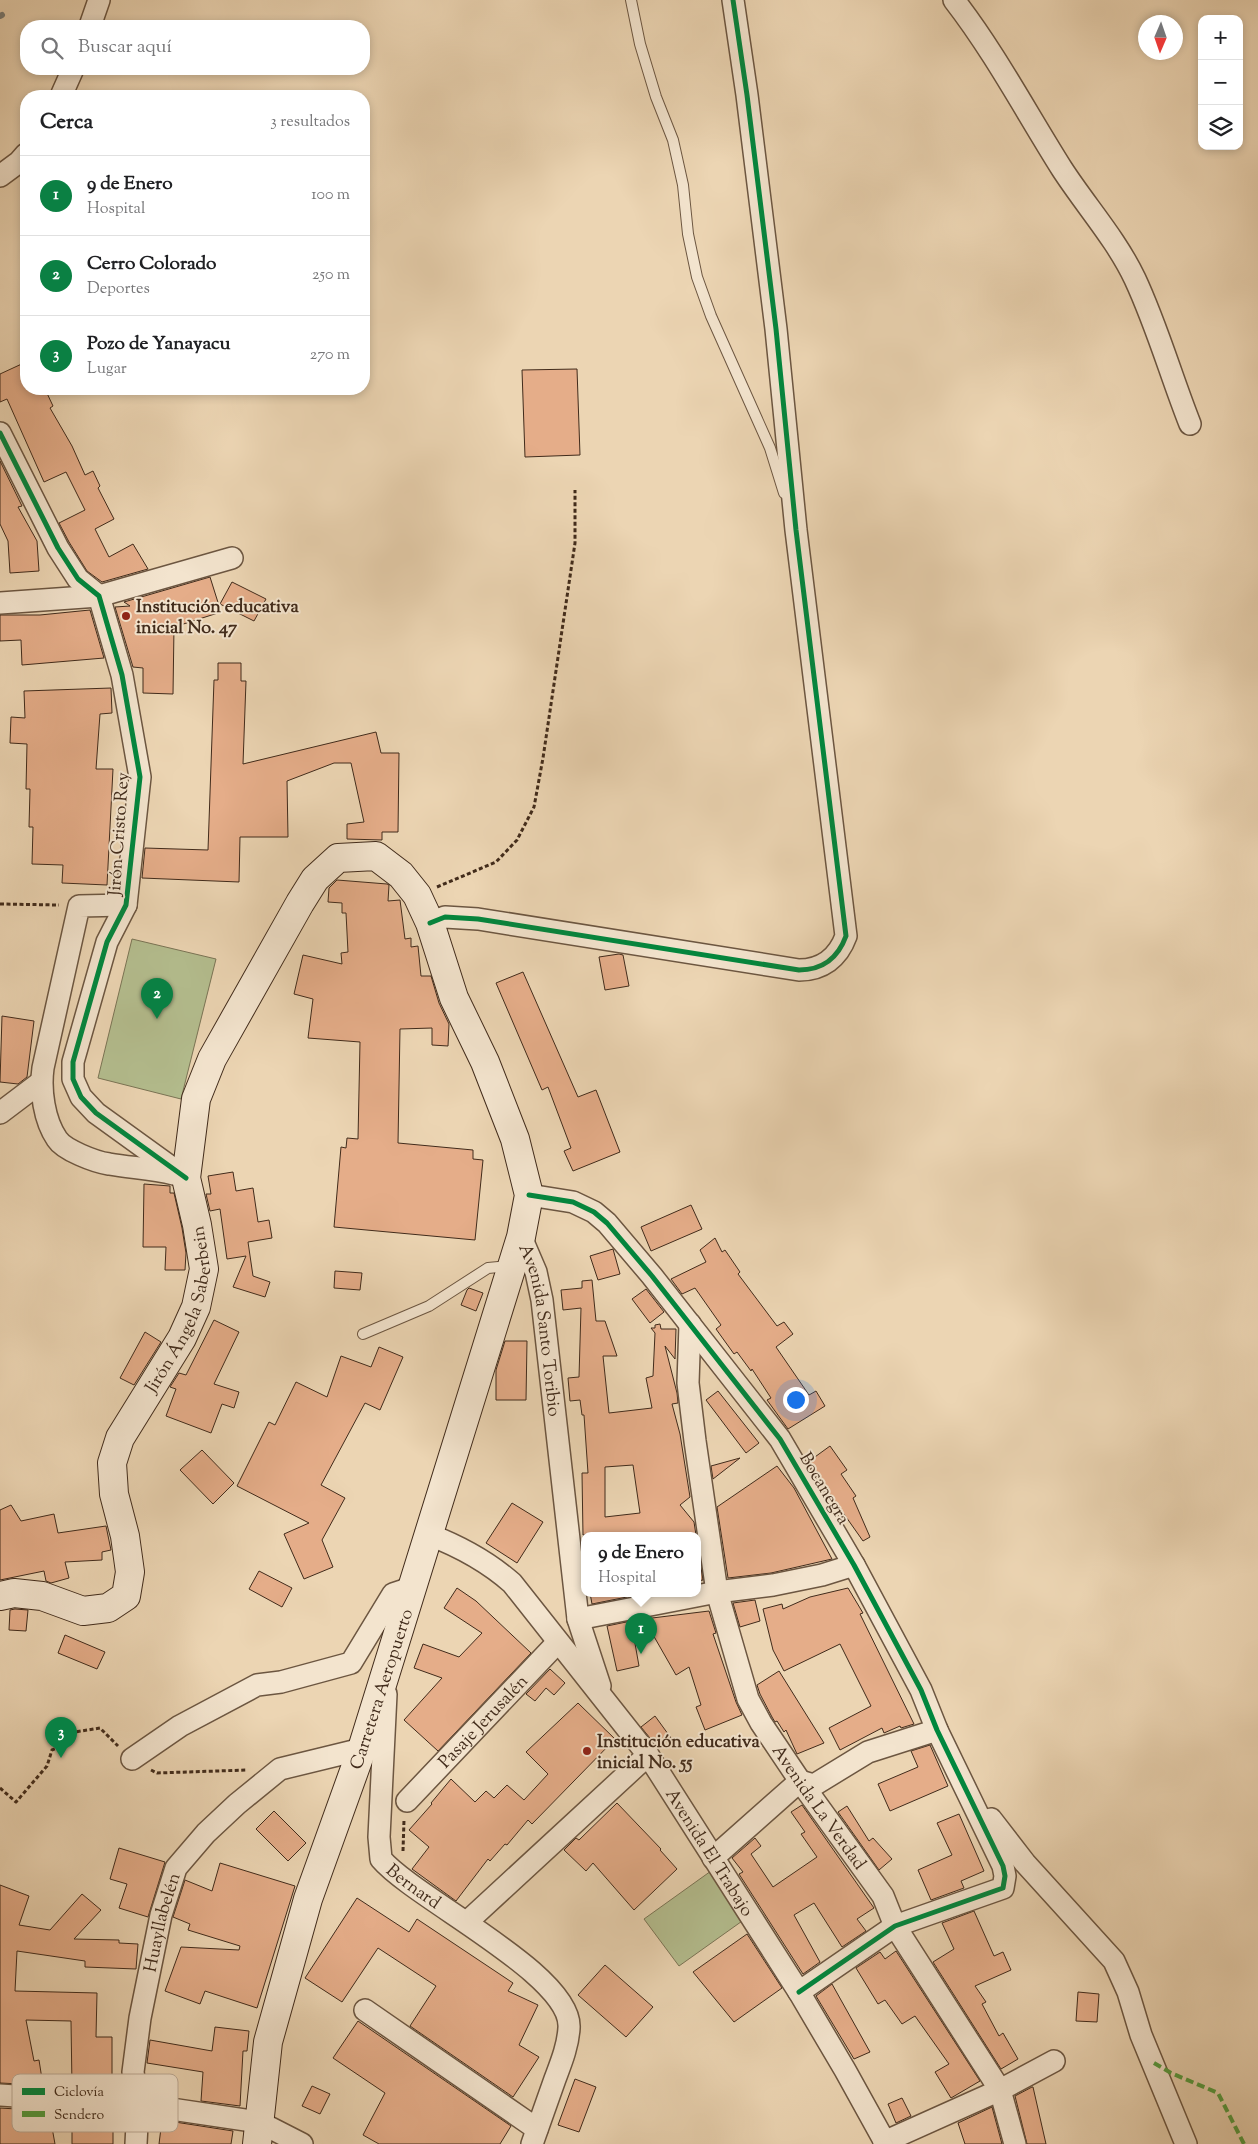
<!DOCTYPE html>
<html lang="es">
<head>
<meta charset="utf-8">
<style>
	body { margin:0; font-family:"Sorts Mill Goudy",serif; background:#f2f2f2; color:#202124 }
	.controls { position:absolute; right:15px; top:15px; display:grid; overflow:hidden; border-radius:10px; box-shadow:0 2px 8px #0003 }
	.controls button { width:45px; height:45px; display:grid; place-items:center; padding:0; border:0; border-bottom:1px solid #e0e0e0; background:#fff; color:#202124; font:25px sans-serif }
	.compass { position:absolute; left:1138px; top:15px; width:45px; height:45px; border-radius:50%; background:#fff; box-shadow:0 2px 8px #0003; rotate:182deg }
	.you { position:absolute; left:795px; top:1399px; width:18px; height:18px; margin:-12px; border:4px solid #fff; border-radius:50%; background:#1a73e8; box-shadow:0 0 0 8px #1a73e833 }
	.badge { display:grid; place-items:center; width:32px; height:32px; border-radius:50%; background:#0b8043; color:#fff; font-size:16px; font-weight:700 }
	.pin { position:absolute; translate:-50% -41px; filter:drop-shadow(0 1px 2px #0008) }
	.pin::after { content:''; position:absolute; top:26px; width:18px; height:15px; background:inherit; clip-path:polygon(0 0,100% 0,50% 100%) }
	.popup { position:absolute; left:581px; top:1532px; width:120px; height:65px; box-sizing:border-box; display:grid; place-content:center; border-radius:10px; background:#fff; filter:drop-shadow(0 1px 4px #0005); font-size:16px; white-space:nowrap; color:#757577 }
	.popup b { font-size:19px; color:#202124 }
	.popup::after { content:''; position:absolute; left:50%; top:100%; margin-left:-10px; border:10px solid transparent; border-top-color:#fff }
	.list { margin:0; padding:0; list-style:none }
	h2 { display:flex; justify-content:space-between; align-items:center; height:65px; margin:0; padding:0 20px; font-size:21px }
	h2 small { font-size:16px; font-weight:400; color:#757577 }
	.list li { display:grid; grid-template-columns:32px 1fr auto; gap:15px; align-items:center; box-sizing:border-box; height:80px; padding:0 20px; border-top:1px solid #e0e0e0 }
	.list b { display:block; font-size:19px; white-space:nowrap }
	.list p { margin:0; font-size:16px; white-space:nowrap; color:#757577 }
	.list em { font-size:16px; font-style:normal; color:#757577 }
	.icon { flex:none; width:28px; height:28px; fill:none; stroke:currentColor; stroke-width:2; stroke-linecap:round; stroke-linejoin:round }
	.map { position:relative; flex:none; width:1258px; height:2144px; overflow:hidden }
	.search { position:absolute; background:#fff; box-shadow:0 2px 8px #0003; left:20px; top:20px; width:350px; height:55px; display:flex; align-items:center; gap:12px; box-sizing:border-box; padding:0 18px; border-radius:20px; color:#757577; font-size:19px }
	.panel { position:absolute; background:#fff; box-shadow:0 2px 8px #0003; left:20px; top:90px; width:350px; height:305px; border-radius:20px }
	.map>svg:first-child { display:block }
	.green { fill:#b4be8f; stroke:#7a7455 }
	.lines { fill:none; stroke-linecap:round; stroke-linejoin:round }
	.stream { stroke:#797e7a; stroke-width:6 }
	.building { fill:#e5ad89; stroke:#412b1b; fill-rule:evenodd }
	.lane-casing { stroke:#6c5641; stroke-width:12 }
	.street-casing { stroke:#6c5641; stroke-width:24 }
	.secondary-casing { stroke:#412b1b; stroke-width:30 }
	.path { stroke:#412b1b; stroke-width:3; stroke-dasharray:4 2.5; stroke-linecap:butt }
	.lane { stroke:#f3e4ce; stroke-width:10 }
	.street { stroke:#f3e4ce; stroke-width:21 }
	.secondary { stroke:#f3e4ce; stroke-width:28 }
	.quiet { stroke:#539d3e; stroke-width:4; stroke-dasharray:8 4; stroke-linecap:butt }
	.cycleway-casing { stroke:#f3e4ce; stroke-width:8 }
	.cycleway { stroke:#00873e; stroke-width:5 }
	.poi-dot { fill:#8f2418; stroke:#f3e4ce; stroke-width:2 }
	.labels { text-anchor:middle; stroke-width:4; stroke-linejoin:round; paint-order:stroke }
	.poi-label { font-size:18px; font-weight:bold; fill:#412b1b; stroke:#f3e4ce; text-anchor:start }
	.street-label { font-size:18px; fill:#412b1b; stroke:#f3e4ce }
	.key { fill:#f3e4ce; stroke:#beac98; stroke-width:1 }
	.key-label { font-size:14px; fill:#412b1b }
</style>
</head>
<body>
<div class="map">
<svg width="1258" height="2144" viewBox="0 0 1258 2144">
	<rect width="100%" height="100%" fill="#ecd5b3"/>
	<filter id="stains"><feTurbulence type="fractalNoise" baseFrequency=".004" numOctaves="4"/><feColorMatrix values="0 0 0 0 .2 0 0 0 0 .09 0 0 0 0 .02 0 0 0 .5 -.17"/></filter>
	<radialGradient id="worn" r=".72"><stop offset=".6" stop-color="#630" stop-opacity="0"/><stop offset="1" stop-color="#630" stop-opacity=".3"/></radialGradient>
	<g class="green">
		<polygon points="132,939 216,959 181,1099 98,1078"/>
		<polygon points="711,1871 745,1919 679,1966 644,1919"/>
	</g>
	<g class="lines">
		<polyline class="stream" points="0,16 2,15"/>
	</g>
	<g class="building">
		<polygon points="26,362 26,389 45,389 53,406 50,408 72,446 85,475 93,471 100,486 98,488 114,519 95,529 109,557 133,544 148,569 102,582 87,571 69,542 59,523 85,510 66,472 44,482 7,399 0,402 0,374"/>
		<polygon points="577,369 580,455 525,457 522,370"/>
		<polygon points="0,461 22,506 18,507 37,541 39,571 10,573 8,541 0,524"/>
		<polygon points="210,577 221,612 174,627 173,694 143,693 143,668 133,667 115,607 130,606 124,602"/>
		<polygon points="232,582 266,599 254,621 220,604"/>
		<polygon points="90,610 104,658 22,665 21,640 0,641 0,615 40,615"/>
		<polygon points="218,663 241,663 241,681 246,681 243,764 376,732 381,753 399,753 398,832 382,832 382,840 347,839 347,824 364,822 351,763 334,763 287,781 288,837 240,837 239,882 142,878 145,848 208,850 214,680 218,680"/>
		<polygon points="111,688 112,713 100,714 96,769 113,769 107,885 62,883 63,865 32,864 33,827 29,827 30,789 26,789 27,744 10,743 11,717 25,718 24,691"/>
		<polygon points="337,880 387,884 389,885 388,901 400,900 405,939 411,938 411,947 418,946 421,976 431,976 439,1003 449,1024 448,1046 432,1045 432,1028 400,1029 398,1143 473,1150 473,1159 483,1160 475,1240 334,1227 341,1147 346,1148 347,1138 358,1139 360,1042 308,1038 313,999 294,994 303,955 342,964 341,953 348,952 346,913 342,913 342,903 328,902 329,888"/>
		<polygon points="619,954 623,955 629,986 605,990 599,957"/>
		<polygon points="523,972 578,1097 596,1090 620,1152 573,1171 564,1151 571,1148 548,1087 542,1090 496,983"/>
		<polygon points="2,1016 34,1021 27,1077 18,1084 0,1082"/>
		<polygon points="233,1172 236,1191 253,1188 258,1222 269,1220 272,1238 248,1242 253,1276 270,1282 265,1297 233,1287 246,1256 227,1259 220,1209 210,1211 206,1194 211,1194 208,1176"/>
		<polygon points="144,1184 170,1186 170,1193 174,1193 182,1228 186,1253 185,1270 165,1270 166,1247 143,1247"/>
		<polygon points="691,1205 702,1229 651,1251 641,1227"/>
		<polygon points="715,1238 722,1252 725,1250 740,1272 738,1274 777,1326 784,1322 793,1334 776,1347 809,1395 816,1391 825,1406 788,1429 767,1400 771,1398 752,1369 751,1371 737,1352 734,1354 716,1329 721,1325 695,1288 682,1294 671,1279 706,1262 700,1250"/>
		<polygon points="613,1249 620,1274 598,1280 590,1256"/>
		<polygon points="335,1271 362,1273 360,1290 334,1288"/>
		<path d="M592,1280L596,1321H605L617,1356H603L609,1413L652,1408L646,1378L653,1376L655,1333L651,1328H655V1325L660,1324L661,1329H676L675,1359L665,1346L677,1393L678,1403L672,1404L680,1434L690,1497L680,1505L694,1522L696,1535H583L582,1473H588L584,1415H582L580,1400L570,1401L568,1378L579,1377L581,1308L563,1310L561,1290L582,1288V1281ZM633,1465L640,1513L605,1517V1467Z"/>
		<polygon points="469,1288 483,1293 476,1311 461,1305 467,1290"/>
		<polygon points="646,1289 664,1312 650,1323 632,1299"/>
		<polygon points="214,1320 239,1332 214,1384 239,1392 234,1408 222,1404 211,1433 166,1416 176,1389 170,1387 179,1373 186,1375"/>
		<polygon points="145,1332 161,1342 134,1385 120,1378"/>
		<polygon points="505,1341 527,1341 526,1400 496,1400 496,1370"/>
		<polygon points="379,1347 403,1357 380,1410 365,1403 321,1485 345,1498 322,1540 333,1567 304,1579 284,1534 309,1523 237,1486 269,1422 275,1425 296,1382 327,1397 341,1356 371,1367"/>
		<polygon points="718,1391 759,1443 746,1453 706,1400"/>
		<polygon points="830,1446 847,1470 841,1474 856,1496 853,1498 870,1537 863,1541 827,1490 825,1491 808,1462"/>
		<polygon points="202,1450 234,1483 213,1504 180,1470"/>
		<polygon points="740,1458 713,1479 711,1466"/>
		<polygon points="777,1466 794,1488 832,1559 771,1573 728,1578 717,1507"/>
		<polygon points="512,1503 543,1522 517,1563 486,1543"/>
		<polygon points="11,1505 21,1521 54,1514 58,1533 106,1526 111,1550 102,1552 102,1560 65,1562 69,1578 51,1583 46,1581 44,1571 0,1580 0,1510"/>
		<polygon points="697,1543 703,1580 697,1581"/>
		<polygon points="259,1571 292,1588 282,1607 249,1589"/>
		<polygon points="457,1588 476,1601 531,1653 438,1751 404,1720 442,1678 414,1668 423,1644 459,1657 482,1633 444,1608"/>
		<polygon points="848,1588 863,1613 860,1614 914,1724 901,1728 900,1726 884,1733 882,1728 840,1750 829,1728 871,1706 840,1644 784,1671 773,1650 763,1609 782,1604 783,1609 810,1597"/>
		<polygon points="590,1593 626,1593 627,1597 592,1604"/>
		<polygon points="755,1600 760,1621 740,1627 733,1603"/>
		<polygon points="15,1609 28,1610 26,1631 9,1630 10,1610"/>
		<polygon points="709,1611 716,1633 713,1634 736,1702 742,1715 705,1730 696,1707 701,1705 689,1667 676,1675 644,1619"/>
		<polygon points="631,1621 639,1666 617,1671 607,1626"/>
		<polygon points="65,1635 105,1652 97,1669 58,1653"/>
		<polygon points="550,1669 565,1683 554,1695 546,1688 535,1701 526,1694"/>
		<polygon points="779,1671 824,1743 797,1754 786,1730 784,1732 777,1721 775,1722 772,1717 760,1694 757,1685"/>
		<polygon points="578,1703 615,1739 532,1824 528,1820 507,1845 505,1844 490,1861 488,1859 456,1901 412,1869 429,1847 409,1830 432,1804 431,1803 451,1779 475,1802 486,1791 494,1798 507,1785 524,1800 548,1774 526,1752"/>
		<polygon points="655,1716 671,1738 658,1748 641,1727"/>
		<polygon points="930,1745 948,1786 890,1811 878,1784 918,1767 911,1751"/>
		<polygon points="617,1803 661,1849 660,1850 677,1869 634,1910 593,1863 586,1871 564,1850 576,1838 579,1840"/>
		<polygon points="802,1805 874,1908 857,1919 866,1931 842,1947 814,1903 794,1915 820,1962 803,1974 739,1874 743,1872 732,1858 755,1838 761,1846 751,1854 773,1887 817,1857 801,1834 805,1832 791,1812"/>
		<polygon points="847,1806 869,1841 873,1838 892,1859 879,1870 838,1812"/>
		<polygon points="274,1811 306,1843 288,1861 256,1829"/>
		<polygon points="959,1814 984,1871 961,1881 964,1888 931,1900 918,1870 952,1855 937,1823"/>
		<polygon points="119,1848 165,1862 148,1917 119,1908 127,1884 110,1879"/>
		<polygon points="220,1863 295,1886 257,2008 205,1991 200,2004 165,1991 181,1947 239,1950 240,1946 188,1930 190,1924 173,1917 185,1880 212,1891"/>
		<polygon points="0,1885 29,1896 19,1925 50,1930 82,1894 101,1910 74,1939 119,1940 119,1943 138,1944 136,1969 85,1967 85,1961 17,1951 15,1991 97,1993 96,2037 112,2037 112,2088 72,2087 71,2021 26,2020 34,2061 39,2060 42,2079 20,2084 0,2083"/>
		<polygon points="357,1898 409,1932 417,1919 513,1983 508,1991 538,2005 519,2045 539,2057 513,2097 410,2026 436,1986 378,1948 342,2002 305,1978"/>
		<polygon points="974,1911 994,1956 1003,1952 1011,1970 975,1986 986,2002 982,2004 999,2036 1003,2033 1018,2059 1001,2069 933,1962 954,1949 942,1923"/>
		<polygon points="747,1934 782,1988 734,2022 693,1972"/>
		<polygon points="896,1951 980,2081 951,2098 935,2072 949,2064 915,2016 902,2024 885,2000 878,2004 856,1968 880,1952 885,1959"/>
		<polygon points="605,1965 653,2007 626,2037 578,1995"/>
		<polygon points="832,1984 870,2052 854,2059 816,1996"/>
		<polygon points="1078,1992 1099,1994 1097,2022 1076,2021"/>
		<polygon points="358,2021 511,2126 500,2144 379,2144 363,2135 385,2093 333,2058"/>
		<polygon points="215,2027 249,2031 247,2051 243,2051 240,2106 201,2101 203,2072 147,2063 150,2040 212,2051"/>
		<polygon points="575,2079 596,2087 579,2132 558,2125"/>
		<polygon points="312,2086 330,2094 320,2114 302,2106"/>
		<polygon points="1032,2087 1033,2087 1046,2144 1027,2144 1015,2096"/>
		<polygon points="902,2098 911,2116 896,2123 888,2104"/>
		<polygon points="992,2107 1002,2144 965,2144 958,2123"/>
		<polygon points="0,2108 49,2111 55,2144 0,2144"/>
		<polygon points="162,2120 233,2131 231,2144 159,2144"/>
		<polygon points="72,2121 113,2127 113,2144 72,2144"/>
	</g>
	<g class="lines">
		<g class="lane-casing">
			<g id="lane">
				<polyline points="631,0 640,44 656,97 673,140 683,185 688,234 697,277 711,316 770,448 784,493"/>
				<polyline points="363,1334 429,1306 488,1268 509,1266"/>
			</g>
		</g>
		<g class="street-casing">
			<g id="street">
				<path d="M954,0C995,53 1026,112 1062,169C1086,206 1116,239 1135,279C1157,326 1171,376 1190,424"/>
				<polyline points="90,26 99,0"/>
				<polyline points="61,96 73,69"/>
				<polyline points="0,176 19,162 26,154"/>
				<polyline points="0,433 58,548 78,579 99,596 122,675 140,777 126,905 107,942 73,1062 73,1079 81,1097 96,1113 186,1178"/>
				<polyline points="0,603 99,596 232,558"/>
				<path d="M126,905L79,906L43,1068C40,1090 44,1120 57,1139C64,1150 95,1162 109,1164C131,1168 152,1168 174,1174"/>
				<path d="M430,923L445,917L478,919L799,970C822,970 838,958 846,936L796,530L776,329L747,95L733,0"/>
				<polyline points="0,1113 41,1082"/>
				<polyline points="529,1195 573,1202 594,1212 607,1223 652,1276 780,1439 854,1565 921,1690 937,1730 1003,1866 1005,1876 1003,1888 895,1926 799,1992"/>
				<path id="s1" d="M521,1237L536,1272L542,1300L578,1619L600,1686"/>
				<path id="s2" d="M690,1324L688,1383L695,1441L717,1592L748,1699L761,1723L800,1781L883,1896L895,1926L1000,2090L1015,2144"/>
				<path id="s3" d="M430,1535C461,1547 487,1561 512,1583L648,1755L799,1992L845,2070L886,2144"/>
				<polyline points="578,1619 717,1592 773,1585 822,1575 854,1565"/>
				<path id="s4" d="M386,1694L379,1837L381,1859C415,1899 573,1975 569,2028C568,2046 561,2063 555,2079C547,2101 540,2122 532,2144"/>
				<polyline points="132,1759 180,1726 257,1685 281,1682 351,1663 393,1594 414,1587"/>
				<path id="s5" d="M407,1801L558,1642"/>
				<polyline points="991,1819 1025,1863 1114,1961 1128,1992 1141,2035 1186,2144"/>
				<polyline points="713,1858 800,1781 814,1785 868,1752 937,1730"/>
				<polyline points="467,1922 648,1755"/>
				<polyline points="365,2010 537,2129"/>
				<polyline points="0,2095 138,2104 259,2122 302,2144"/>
				<polyline points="884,2142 1000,2090 1054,2061"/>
				<path id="s6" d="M136,2144L138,2104L133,2072L140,2018L161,1915L176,1868L206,1833L237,1804L280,1769L362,1749"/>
			</g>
		</g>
		<g class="secondary-casing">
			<g id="secondary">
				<path id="s7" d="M0,1596L14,1593L42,1596L83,1611L108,1608L126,1596L130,1572L125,1536L114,1494L112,1463L120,1438L182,1338L196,1307L204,1269L197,1225L186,1178L196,1099L212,1059L300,903L315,879L338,858L376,856L401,875L417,895L430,923L454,998L485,1062L515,1139L529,1195L521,1237L362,1749L308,1899L268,2042L257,2144"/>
			</g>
		</g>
		<g class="path">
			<polyline points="437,887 496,862 517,840 534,807 543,758 575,543 575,490"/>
			<polyline points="0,904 59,905"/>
			<polyline points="151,1770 157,1773 247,1770"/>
			<polyline points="0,1788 16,1802 47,1766 52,1750 60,1747 75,1732 100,1728 118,1746"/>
			<polyline points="403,1851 404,1820"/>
		</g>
		<use href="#lane" class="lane"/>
		<use href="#street" class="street"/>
		<use href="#secondary" class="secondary"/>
		<polyline class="quiet" points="1154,2063 1171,2073 1218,2093 1244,2144"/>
		<g class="cycleway-casing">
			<g id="cycleway">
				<polyline points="0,433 58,548 78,579 99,596 122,675 140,777 126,905 107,942 73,1062 73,1079 81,1097 96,1113 186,1178"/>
				<path d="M430,923L445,917L478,919L799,970C822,970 838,958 846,936L796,530L776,329L747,95L733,0"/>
				<polyline points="529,1195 573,1202 594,1212 607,1223 652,1276 780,1439 854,1565 921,1690 937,1730 1003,1866 1005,1876 1003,1888 895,1926 799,1992"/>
			</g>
		</g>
		<use href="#cycleway" class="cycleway"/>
	</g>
	<g class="poi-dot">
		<circle cx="126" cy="616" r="5"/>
		<circle cx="587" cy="1751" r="5"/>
	</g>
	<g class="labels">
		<g class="poi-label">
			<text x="136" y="612">Institución educativa<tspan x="136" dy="21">inicial No. 47</tspan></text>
			<text x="597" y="1747">Institución educativa<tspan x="597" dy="21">inicial No. 55</tspan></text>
		</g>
		<g class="street-label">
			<text transform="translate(118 834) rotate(-86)" y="6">Jirón Cristo Rey</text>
			<text dy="6" stroke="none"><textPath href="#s7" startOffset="439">Jirón Ángela Saberbein</textPath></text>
			<text dy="6" stroke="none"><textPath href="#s1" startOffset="96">Avenida Santo Toribio</textPath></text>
			<text transform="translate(825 1488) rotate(59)" y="6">Bocanegra</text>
			<text transform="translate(381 1689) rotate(-72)" y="6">Carretera Aeropuerto</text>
			<text dy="6" stroke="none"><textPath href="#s5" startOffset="110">Pasaje Jerusalén</textPath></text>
			<text dy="6" stroke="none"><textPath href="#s2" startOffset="511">Avenida La Verdad</textPath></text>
			<text dy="6" stroke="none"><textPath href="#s3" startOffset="430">Avenida El Trabajo</textPath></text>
			<text dy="6" stroke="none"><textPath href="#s4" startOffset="208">Bernard</textPath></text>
			<text dy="6" stroke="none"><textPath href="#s6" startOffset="225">Huayllabelén</textPath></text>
		</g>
	</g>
	<rect x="12" y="2074" width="166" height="58" rx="8" class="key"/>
	<rect x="22" y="2088" width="23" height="7" fill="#00873e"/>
	<rect x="22" y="2111" width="23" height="6" fill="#539d3e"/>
	<g class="key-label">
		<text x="54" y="2096">Ciclovía</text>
		<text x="54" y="2119">Sendero</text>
	</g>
	<rect width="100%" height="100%" filter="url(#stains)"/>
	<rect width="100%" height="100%" fill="url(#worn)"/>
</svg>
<div class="controls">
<button>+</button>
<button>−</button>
<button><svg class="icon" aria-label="layers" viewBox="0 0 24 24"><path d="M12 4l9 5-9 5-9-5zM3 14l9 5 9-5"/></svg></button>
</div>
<svg class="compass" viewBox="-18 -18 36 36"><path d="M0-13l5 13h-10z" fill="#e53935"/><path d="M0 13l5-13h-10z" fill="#757577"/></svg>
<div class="you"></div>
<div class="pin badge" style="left:641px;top:1654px">1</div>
<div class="popup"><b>9 de Enero</b>Hospital</div>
<div class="pin badge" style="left:157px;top:1019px">2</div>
<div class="pin badge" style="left:61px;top:1758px">3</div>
<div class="search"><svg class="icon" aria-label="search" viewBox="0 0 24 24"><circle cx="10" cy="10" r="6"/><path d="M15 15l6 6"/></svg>Buscar aquí</div>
<section class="panel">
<h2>Cerca<small>3 resultados</small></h2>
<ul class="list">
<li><span class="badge">1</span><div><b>9 de Enero</b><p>Hospital</p></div><em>100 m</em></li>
<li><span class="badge">2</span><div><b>Cerro Colorado</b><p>Deportes</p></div><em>250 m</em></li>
<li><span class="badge">3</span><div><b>Pozo de Yanayacu</b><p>Lugar</p></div><em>270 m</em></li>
</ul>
</section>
</div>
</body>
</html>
